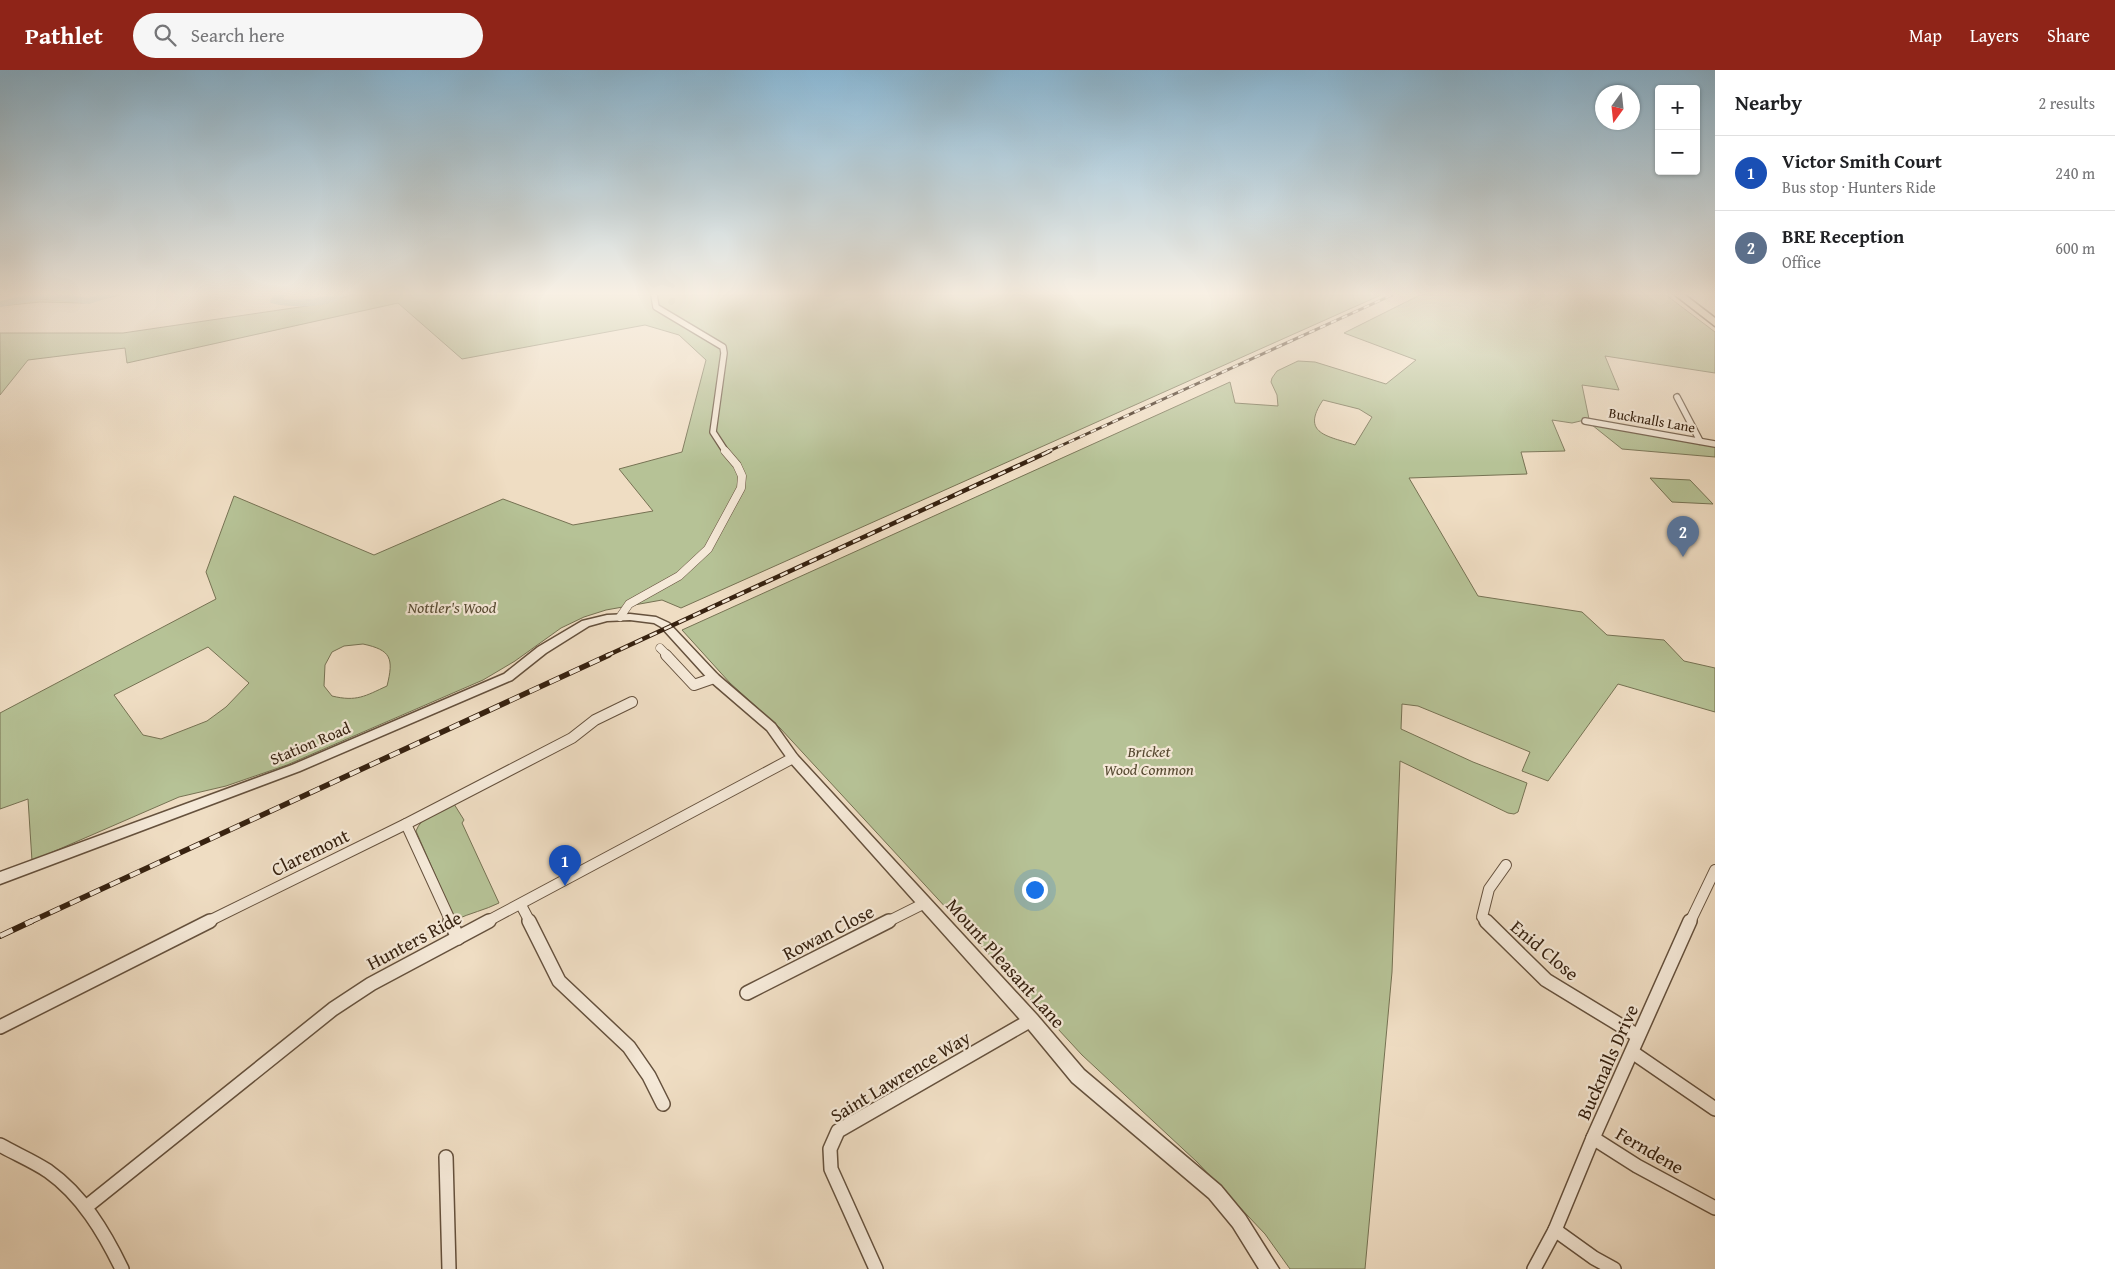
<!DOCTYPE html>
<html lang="en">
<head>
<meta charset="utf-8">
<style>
	body { margin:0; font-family:"Gentium Book Plus",serif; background:#f6f6f6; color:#202124 }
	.controls { position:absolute; right:15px; top:15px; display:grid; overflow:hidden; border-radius:5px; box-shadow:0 1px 4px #0004 }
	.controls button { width:45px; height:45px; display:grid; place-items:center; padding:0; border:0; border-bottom:1px solid #e0e0e0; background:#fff; color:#202124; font:25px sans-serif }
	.compass { position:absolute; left:1595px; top:15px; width:45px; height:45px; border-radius:50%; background:#fff; box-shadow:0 1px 4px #0004; rotate:195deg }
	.you { position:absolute; left:1034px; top:819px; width:18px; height:18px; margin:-12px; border:4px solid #fff; border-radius:50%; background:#1a73e8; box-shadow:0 0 0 8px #1a73e833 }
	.badge { display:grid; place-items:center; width:32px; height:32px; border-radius:50%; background:#8f2418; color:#fff; font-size:16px; font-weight:700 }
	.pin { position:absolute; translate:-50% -41px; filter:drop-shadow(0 1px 2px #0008) }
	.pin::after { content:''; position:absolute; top:26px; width:18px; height:15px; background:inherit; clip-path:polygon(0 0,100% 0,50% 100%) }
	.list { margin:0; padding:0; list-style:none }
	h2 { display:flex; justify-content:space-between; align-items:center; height:65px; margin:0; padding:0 20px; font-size:21px }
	h2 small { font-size:16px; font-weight:400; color:#757577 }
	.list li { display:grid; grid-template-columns:32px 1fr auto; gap:15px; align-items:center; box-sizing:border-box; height:75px; padding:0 20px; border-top:1px solid #e0e0e0 }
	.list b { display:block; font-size:19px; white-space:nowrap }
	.list p { margin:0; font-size:16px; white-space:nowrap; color:#757577 }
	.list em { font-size:16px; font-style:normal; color:#757577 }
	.icon { flex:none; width:28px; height:28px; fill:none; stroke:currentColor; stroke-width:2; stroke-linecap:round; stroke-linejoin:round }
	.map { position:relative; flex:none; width:1715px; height:1199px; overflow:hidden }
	header { display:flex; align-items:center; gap:30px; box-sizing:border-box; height:70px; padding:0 25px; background:#8f2418; color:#fff }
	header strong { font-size:24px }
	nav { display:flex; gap:28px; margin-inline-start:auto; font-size:18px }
	.search { width:350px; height:45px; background:#f6f6f6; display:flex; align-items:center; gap:12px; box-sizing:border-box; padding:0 18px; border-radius:28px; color:#757577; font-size:19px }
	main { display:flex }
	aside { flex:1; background:#fff }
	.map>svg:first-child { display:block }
	.green { fill:#b6c296; stroke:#767253; fill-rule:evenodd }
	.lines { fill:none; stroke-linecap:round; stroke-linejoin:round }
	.river { fill:#9abbb5; fill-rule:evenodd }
	.minor-far3-casing { stroke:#65513d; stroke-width:8 }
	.minor-far2-casing { stroke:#65513d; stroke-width:9 }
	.minor-far1-casing { stroke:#65513d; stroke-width:12 }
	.minor-casing { stroke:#65513d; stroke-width:16 }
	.tertiary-casing { stroke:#65513d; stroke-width:3 }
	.motorway-casing { stroke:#372210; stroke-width:3 }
	.minor-far3 { stroke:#f5e9d8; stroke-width:5.5 }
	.minor-far2 { stroke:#f5e9d8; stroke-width:8 }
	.minor-far1 { stroke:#f5e9d8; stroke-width:10 }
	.minor { stroke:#f5e9d8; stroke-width:13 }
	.tertiary { fill:#f5e9d8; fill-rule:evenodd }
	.motorway { fill:#efddc3; fill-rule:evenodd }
	.rail-far3-casing { stroke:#372210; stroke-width:3 }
	.rail-far2-casing { stroke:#372210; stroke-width:4.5 }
	.rail-far1-casing { stroke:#372210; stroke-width:5.5 }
	.rail-casing { stroke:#372210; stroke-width:6 }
	.rail-far3 { stroke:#f5e9d8; stroke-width:2; stroke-dasharray:6; stroke-linecap:butt }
	.rail-far2 { stroke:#f5e9d8; stroke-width:2.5; stroke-dasharray:8; stroke-linecap:butt }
	.rail-far1 { stroke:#f5e9d8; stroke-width:4; stroke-dasharray:11; stroke-linecap:butt }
	.rail { stroke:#f5e9d8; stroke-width:4.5; stroke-dasharray:14; stroke-linecap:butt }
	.labels { text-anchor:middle; stroke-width:4.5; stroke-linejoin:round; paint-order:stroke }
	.far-street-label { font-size:14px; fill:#372210; stroke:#f5e9d8 }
	.park-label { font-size:16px; font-style:italic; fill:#574a32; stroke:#f5e9d8 }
	.street-label { font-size:16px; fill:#372210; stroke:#f5e9d8 }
	.near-street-label { font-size:19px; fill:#372210; stroke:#f5e9d8 }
</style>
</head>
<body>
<header>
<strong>Pathlet</strong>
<div class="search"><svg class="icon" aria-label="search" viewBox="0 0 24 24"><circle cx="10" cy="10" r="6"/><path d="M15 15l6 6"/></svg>Search here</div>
<nav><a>Map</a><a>Layers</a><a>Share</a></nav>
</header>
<main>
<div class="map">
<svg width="1715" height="1199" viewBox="0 0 1715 1199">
	<rect width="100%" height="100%" fill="#efddc3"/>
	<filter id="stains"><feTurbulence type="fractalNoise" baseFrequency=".004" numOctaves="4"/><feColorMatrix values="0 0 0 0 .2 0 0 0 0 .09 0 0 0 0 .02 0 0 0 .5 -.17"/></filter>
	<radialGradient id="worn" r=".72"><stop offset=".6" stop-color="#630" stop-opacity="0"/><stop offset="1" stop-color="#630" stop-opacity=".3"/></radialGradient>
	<g class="green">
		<polygon points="115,225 120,225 84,233 40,232 0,236 0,234 36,229 88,232"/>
		<path d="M350,225H1381L681,538L662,530L606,540L584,547L561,558L515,591L483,610L287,695L226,716L179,727L32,791L28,729L0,739V643L216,529L206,502L234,426L374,485L503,429L573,455L653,441L619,399L682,382L706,290L679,265L645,255L462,289L398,233L127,293L125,278L28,290L0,325V263H123L327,233ZM363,574C391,580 394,588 387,616C365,626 357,632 332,626L324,616L325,595L332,582L344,576ZM208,577L249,613L226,637L207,651L161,669L143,665L114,625Z"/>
		<path d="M1420,225H1666L1715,262V303L1605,286L1619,320L1582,315L1589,349L1572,353L1552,350L1565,381L1521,382L1527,404L1409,408L1478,526L1582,542L1607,565L1664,570L1684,591L1715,598V642L1618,614L1548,711L1522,701L1530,682L1418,636L1402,634L1401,659L1473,692L1527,713L1518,742L1514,744L1508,743L1400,691L1392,902L1365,1199H1290L1265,1164L1197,1092L1082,985L780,658L730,613L682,560L1230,312L1235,333L1278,336L1277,325L1271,312L1272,308L1277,301L1298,291L1315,292L1386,314L1416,290L1344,263ZM1323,330L1359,339L1372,347L1355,375C1328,366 1300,364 1323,330Z"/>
		<polygon points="1592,355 1715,376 1715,387 1622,379"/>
		<polygon points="1650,408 1690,410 1713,434 1672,432"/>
		<path d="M454,734L464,750L462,753L499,833C485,840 470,843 455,850L416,761C421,746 441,740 454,734Z"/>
	</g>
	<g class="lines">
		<g class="river">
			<polygon points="28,225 71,225 89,228 98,225 117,225 89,234 45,229 0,237 0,231"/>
			<path d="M274,225H286L283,229C304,232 325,225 346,225C330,239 291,238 271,233L270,231Z"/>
		</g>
		<g class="minor-far3-casing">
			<g id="minor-far3">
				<polyline points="654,225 656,237 723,277 724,283 713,362 726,382"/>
				<polyline points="1677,327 1700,371"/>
				<polyline points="1585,351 1715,374"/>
			</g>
		</g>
		<g class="minor-far2-casing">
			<g id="minor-far2">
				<polyline points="620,547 629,534 679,506 708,479 741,418 742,406 737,395 725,381"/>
				<polyline points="660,578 668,586"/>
			</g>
		</g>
		<g class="minor-far1-casing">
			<g id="minor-far1">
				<polyline points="666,585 694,615 714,608"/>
				<polyline points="406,754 451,852"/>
				<polyline points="521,835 530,852"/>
				<polyline points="207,852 406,754 572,668 595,650 632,632"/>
				<polyline points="486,852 793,688"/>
				<polyline points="887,852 925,833"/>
				<polyline points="1487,852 1482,847 1489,819 1506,795"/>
				<polyline points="1690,852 1715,800"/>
			</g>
		</g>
		<g class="minor-casing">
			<g id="minor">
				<polyline points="450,851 458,868"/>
				<polyline points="529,851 559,911 629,977 649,1006 663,1034"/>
				<polyline points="1486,851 1546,910 1638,966"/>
				<polyline points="747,923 889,851"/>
				<polyline points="0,957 210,851"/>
				<polyline points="1632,982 1715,1039"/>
				<polyline points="1593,1068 1637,1096 1715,1138"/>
				<path d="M0,1075C16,1084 33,1091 48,1101C82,1125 104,1162 122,1199"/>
				<polyline points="446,1087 449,1199"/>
				<polyline points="86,1137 333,939 371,914 489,851"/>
				<polyline points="1555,1160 1594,1188 1614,1199"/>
				<polyline points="876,1199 831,1099 830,1079 838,1061 1031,950"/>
				<polyline points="1534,1199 1555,1160 1593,1068 1690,851"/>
			</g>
		</g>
		<g class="tertiary-casing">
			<polygon id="tertiary" points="630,544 656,547 669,553 718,605 775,654 797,685 1037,945 1084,1000 1221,1116 1245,1145 1279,1199 1259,1199 1233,1157 1209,1128 1072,1012 1025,955 789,691 767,660 710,611 661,557 654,553 630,550 607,551 589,556 546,583 512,610 300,701 0,814 0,802 292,695 504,604 538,577 582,551 607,545"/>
		</g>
		<g class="motorway-casing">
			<polygon id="motorway" points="1675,225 1685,225 1715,248 1715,256"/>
		</g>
		<use href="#minor-far3" class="minor-far3"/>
		<use href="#minor-far2" class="minor-far2"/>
		<use href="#minor-far1" class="minor-far1"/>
		<use href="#minor" class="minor"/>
		<use href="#tertiary" class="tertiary"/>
		<use href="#motorway" class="motorway"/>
		<g class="rail-far3-casing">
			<polyline id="rail-far3" points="1047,382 1392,225"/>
		</g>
		<g class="rail-far2-casing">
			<polyline id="rail-far2" points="606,586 1050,381"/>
		</g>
		<g class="rail-far1-casing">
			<polyline id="rail-far1" points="30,852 609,585"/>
		</g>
		<g class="rail-casing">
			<polyline id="rail" points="0,866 32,851"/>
		</g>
		<use href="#rail-far3" class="rail-far3"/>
		<use href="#rail-far2" class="rail-far2"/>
		<use href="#rail-far1" class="rail-far1"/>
		<use href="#rail" class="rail"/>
	</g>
	<linearGradient id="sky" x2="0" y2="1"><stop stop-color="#89b7d4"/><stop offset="0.57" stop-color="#f8f0e4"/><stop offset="1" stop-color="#f8f0e4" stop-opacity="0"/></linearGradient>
	<rect width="1715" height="393" fill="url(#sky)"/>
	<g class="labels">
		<g class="far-street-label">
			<text transform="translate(1652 350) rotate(10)" y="5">Bucknalls Lane</text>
		</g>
		<g class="park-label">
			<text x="452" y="543">Nottler's Wood</text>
			<text x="1149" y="687">Bricket<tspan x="1149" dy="18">Wood Common</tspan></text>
		</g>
		<g class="street-label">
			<text transform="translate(310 673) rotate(-23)" y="6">Station Road</text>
		</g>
		<g class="near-street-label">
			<text transform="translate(310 782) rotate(-26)" y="7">Claremont</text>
			<text transform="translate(828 862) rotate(-27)" y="7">Rowan Close</text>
			<text transform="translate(414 870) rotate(-28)" y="7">Hunters Ride</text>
			<text transform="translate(1545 880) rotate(40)" y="7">Enid Close</text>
			<text transform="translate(1006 893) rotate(48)" y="7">Mount Pleasant Lane</text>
			<text transform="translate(1607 992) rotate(-66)" y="7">Bucknalls Drive</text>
			<text transform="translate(900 1006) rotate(-31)" y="7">Saint Lawrence Way</text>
			<text transform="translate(1650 1080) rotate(30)" y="7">Ferndene</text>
		</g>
	</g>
	<rect width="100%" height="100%" filter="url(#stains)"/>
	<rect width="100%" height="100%" fill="url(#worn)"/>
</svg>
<div class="controls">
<button>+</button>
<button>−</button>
</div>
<svg class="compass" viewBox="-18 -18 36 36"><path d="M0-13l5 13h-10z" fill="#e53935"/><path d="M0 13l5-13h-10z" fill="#757577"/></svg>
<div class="you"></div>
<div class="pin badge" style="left:565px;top:816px;background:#1a4fb4">1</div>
<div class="pin badge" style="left:1683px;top:487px;background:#5c6f8a">2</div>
</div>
<aside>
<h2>Nearby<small>2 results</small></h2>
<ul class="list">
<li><span class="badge" style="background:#1a4fb4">1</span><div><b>Victor Smith Court</b><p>Bus stop · Hunters Ride</p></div><em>240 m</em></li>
<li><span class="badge" style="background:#5c6f8a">2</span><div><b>BRE Reception</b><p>Office</p></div><em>600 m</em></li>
</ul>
</aside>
</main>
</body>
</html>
